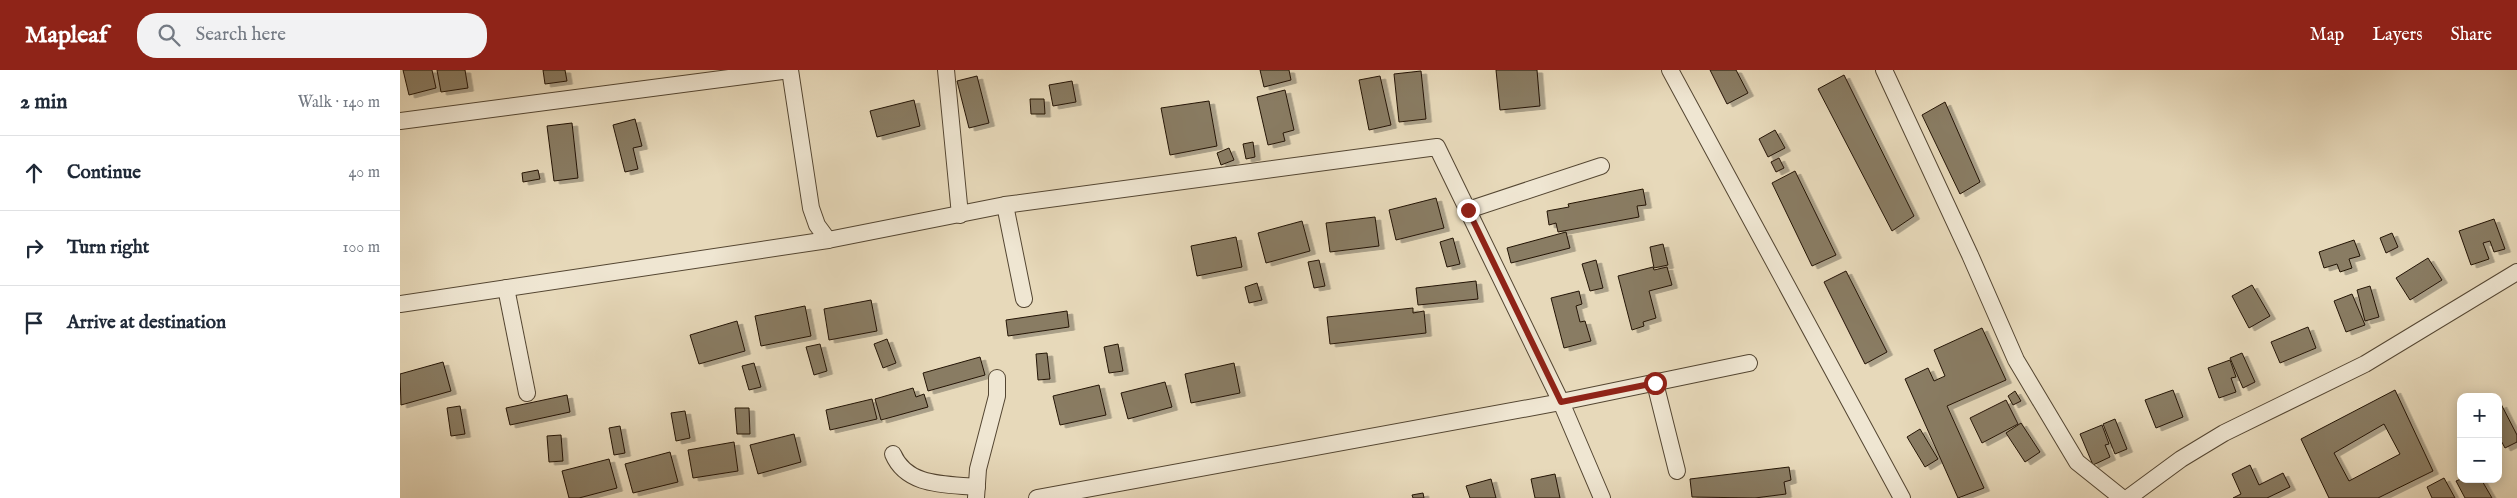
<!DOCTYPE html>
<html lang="en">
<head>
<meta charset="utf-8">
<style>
	body { margin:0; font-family:"IM FELL English",serif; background:#f2f2f3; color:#1f2937 }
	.controls { position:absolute; right:15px; bottom:15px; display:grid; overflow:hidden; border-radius:10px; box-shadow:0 2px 12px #0003 }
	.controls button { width:45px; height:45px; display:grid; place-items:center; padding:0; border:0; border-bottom:1px solid #e0e1e3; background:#fff; color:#1f2937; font:25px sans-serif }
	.stop { position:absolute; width:15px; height:15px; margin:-11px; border:4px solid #8f2418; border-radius:50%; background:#fff }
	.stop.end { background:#8f2418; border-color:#fff; box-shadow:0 1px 5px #0008 }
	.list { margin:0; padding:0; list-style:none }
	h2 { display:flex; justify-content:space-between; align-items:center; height:65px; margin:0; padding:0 20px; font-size:21px }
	h2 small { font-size:16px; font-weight:400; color:#747a83 }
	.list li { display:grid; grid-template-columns:32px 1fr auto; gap:15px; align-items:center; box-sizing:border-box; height:75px; padding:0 20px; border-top:1px solid #e0e1e3 }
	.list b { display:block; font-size:19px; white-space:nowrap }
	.list em { font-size:16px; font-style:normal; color:#747a83 }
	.icon { flex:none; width:28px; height:28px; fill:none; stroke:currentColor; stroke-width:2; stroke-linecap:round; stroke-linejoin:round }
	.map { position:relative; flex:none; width:2117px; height:428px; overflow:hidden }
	header { display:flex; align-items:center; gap:30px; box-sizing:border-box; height:70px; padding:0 25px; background:#8f2418; color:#fff }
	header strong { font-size:24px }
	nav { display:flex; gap:28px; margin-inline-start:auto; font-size:18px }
	.search { width:350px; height:45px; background:#f2f2f3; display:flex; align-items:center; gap:12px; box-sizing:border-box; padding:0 18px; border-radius:20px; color:#747a83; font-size:19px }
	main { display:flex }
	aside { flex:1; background:#fff }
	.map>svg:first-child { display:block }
	.building { fill:#897b63; stroke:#231505; fill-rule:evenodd; filter:url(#shadow) }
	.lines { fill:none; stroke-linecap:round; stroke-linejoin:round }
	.minor-casing { stroke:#544632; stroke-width:18 }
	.minor { stroke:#efe6d2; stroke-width:16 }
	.route { stroke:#8f2418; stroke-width:6 }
</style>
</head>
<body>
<header>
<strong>Mapleaf</strong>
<div class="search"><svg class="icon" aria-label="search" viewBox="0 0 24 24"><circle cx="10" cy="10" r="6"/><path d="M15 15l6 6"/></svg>Search here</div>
<nav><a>Map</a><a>Layers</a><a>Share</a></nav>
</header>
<main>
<aside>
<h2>2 min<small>Walk · 140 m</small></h2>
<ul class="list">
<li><svg class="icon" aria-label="ahead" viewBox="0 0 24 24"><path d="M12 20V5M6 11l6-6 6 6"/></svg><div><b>Continue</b></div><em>40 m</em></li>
<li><svg class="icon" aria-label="right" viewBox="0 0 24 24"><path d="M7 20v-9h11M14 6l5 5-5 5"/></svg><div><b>Turn right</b></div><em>100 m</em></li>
<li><svg class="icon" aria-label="arrive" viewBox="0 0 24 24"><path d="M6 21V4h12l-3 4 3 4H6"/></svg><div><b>Arrive at destination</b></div></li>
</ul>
</aside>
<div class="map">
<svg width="2117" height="428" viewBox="0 0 2117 428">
	<defs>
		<filter id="shadow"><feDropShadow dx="5.5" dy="3" stdDeviation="0" flood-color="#0004"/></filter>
	</defs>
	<rect width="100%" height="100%" fill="#e7d9ba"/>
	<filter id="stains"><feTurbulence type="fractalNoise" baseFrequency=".004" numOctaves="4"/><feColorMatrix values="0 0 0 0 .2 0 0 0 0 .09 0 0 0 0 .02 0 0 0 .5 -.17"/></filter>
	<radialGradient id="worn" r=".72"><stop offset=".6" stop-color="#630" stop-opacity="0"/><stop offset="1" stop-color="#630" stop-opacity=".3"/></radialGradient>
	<g class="building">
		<polygon points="3,0 32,0 36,18 9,25"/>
		<polygon points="37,0 65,0 68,18 41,22"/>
		<polygon points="143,0 165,0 167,11 145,14"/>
		<polygon points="860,0 889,0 891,10 864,17"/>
		<polygon points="1096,0 1137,0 1140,36 1100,40"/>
		<polygon points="1310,0 1336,0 1348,23 1327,34"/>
		<polygon points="1021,1 1026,49 999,52 994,4"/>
		<polygon points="1444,5 1514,146 1492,161 1418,19"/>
		<polygon points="577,6 589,53 569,58 557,11"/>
		<polygon points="980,6 991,55 969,60 959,10"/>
		<polygon points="672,11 676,32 653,36 649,15"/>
		<polygon points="885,20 894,60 883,63 885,71 868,75 857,27"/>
		<polygon points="630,29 644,29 645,44 631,44"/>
		<polygon points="514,30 520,56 477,67 470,41"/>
		<polygon points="809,31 817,76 770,85 761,38"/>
		<polygon points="1545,32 1580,112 1560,124 1522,45"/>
		<polygon points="235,49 242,76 233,78 238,99 225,102 213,55"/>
		<polygon points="172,53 178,108 154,111 147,56"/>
		<polygon points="1375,60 1385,78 1368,87 1359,69"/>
		<polygon points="853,72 855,87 846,89 843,74"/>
		<polygon points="829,78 834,90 821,95 817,83"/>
		<polygon points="1379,88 1384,98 1376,102 1371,92"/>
		<polygon points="138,100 140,109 123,112 122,103"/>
		<polygon points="1395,101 1436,185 1412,196 1372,113"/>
		<polygon points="1243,119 1246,135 1237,136 1239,147 1158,162 1156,153 1149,155 1147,141 1169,137 1168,134"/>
		<polygon points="1036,128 1044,158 996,170 989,140"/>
		<polygon points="975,147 979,176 930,182 926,153"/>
		<polygon points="2094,149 2105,179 2094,182 2090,171 2083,173 2089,189 2071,195 2059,161"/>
		<polygon points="902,151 910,181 866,193 858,163"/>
		<polygon points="1166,162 1170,178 1111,193 1107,178"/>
		<polygon points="1992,163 1998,177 1986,183 1980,168"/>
		<polygon points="836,167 842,197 797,206 791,176"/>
		<polygon points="1053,168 1060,194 1047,197 1040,172"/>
		<polygon points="1954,170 1960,186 1949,189 1952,198 1940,202 1937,194 1924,198 1919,182"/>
		<polygon points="1263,174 1268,195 1254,198 1250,177"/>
		<polygon points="2028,188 2042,210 2010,230 1996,208"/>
		<polygon points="919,190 925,216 914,218 908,192"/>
		<polygon points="1196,190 1203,218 1190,221 1182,194"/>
		<polygon points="1253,197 1254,200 1267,197 1272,215 1249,221 1256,248 1243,252 1244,256 1232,260 1218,206"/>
		<polygon points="1446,201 1487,282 1465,294 1424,212"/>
		<polygon points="1076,211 1078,229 1018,235 1016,218"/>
		<polygon points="857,213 862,230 849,233 845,217"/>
		<polygon points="1852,215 1870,246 1849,258 1832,226"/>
		<polygon points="1970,216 1979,247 1965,251 1957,220"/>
		<polygon points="1179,221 1182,234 1176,236 1180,252 1185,251 1191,271 1164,278 1151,228"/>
		<polygon points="1952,224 1965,255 1946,262 1934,231"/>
		<polygon points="471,230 477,261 429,270 424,239"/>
		<polygon points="405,236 411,266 361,276 355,246"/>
		<polygon points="1013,238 1013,243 1024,241 1026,263 930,274 927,247"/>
		<polygon points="667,241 669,257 608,266 606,250"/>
		<polygon points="337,251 345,281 299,294 290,265"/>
		<polygon points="1908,257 1916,278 1880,293 1871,272"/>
		<polygon points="1582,258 1606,310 1547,336 1584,418 1558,428 1505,309 1528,298 1534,311 1545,306 1534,280"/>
		<polygon points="487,269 496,293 483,298 474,274"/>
		<polygon points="420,274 427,301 414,305 406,277"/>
		<polygon points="718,274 723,301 709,303 704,277"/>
		<polygon points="647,283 650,309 638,310 636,284"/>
		<polygon points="1842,283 1855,312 1843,318 1830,288"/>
		<polygon points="580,287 585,305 528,321 523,303"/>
		<polygon points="1830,290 1836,307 1831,308 1836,322 1819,328 1808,298"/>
		<polygon points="43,292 51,321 1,335 0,304"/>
		<polygon points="354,293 361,317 349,320 342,296"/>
		<polygon points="834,293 840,323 791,333 785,304"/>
		<polygon points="765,312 772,337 728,349 721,323"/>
		<polygon points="699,315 706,345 660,355 653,326"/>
		<polygon points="513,318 516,327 524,324 528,337 481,350 475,329"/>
		<polygon points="1773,320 1783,347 1756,358 1745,330"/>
		<path d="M1995,320L2033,401L1978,428H1929L1901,369ZM1984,354L2000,384L1949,411L1934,383Z"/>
		<polygon points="1615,321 1621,331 1613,335 1608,326"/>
		<polygon points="167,325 170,342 110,355 106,338"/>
		<polygon points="472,329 477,349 430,360 426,340"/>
		<polygon points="1606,330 1618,354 1582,373 1570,348"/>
		<polygon points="2101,334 2117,365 2117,372 2105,378 2098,365 2098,336"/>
		<polygon points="60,336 65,364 51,366 47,338"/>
		<polygon points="335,338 349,338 350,364 337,364"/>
		<polygon points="285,341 290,368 276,371 271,343"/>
		<polygon points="1715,349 1727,379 1715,384 1703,354"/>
		<polygon points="1621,353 1640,382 1625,392 1606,363"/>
		<polygon points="1702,355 1709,374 1705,375 1710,387 1693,395 1680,364"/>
		<polygon points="220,356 225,383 214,385 209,358"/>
		<polygon points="1520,359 1538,389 1525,397 1507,367"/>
		<polygon points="394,364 401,392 358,404 350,375"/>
		<polygon points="161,365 163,391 149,392 147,366"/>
		<polygon points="334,372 338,401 293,408 288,380"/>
		<polygon points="270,382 278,412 233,423 225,394"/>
		<polygon points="209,389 217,418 179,428 169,428 162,401"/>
		<polygon points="1850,395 1859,415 1883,403 1890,417 1867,428 1833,428 1841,424 1832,404"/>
		<polygon points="1389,397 1391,410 1384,412 1386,424 1355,428 1292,427 1290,409"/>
		<polygon points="1155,404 1160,428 1135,428 1131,409"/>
		<polygon points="2044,408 2055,428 2032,428 2027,417"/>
		<polygon points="1091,409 1096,428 1070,428 1066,416"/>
		<polygon points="2061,409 2081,409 2092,428 2065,428 2056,411"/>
		<polygon points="1023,423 1024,428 1013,428 1012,425"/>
	</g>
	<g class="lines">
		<g class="minor-casing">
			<g id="minor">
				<polyline points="390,0 411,138 417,155 428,170"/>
				<polyline points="546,0 560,145"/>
				<polyline points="1270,0 1502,428"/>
				<polyline points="1484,0 1570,185 1616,290 1677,392 1722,428"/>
				<polyline points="0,51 390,0"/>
				<polyline points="605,135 624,229"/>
				<polyline points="1068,140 1201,96"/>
				<polyline points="106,218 127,323"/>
				<polyline points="0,234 428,170 605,135 1037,77 1161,332 1202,428"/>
				<polyline points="1255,313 1277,401"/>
				<path d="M493,384C507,417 546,414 577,417"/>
				<polyline points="576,428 578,399 597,326 597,308"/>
				<polyline points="637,428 1161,332 1349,293"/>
				<polyline points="1728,428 1781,389 1824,363 1965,294 2117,202"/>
			</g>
		</g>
		<use href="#minor" class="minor"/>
	</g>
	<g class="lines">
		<polyline class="route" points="1068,140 1161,332 1255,313"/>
	</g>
	<rect width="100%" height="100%" filter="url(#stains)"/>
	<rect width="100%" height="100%" fill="url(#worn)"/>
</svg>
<div class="controls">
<button>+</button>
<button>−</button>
</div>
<div class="stop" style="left:1255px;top:313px"></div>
<div class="stop end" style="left:1068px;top:140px"></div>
</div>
</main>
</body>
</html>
